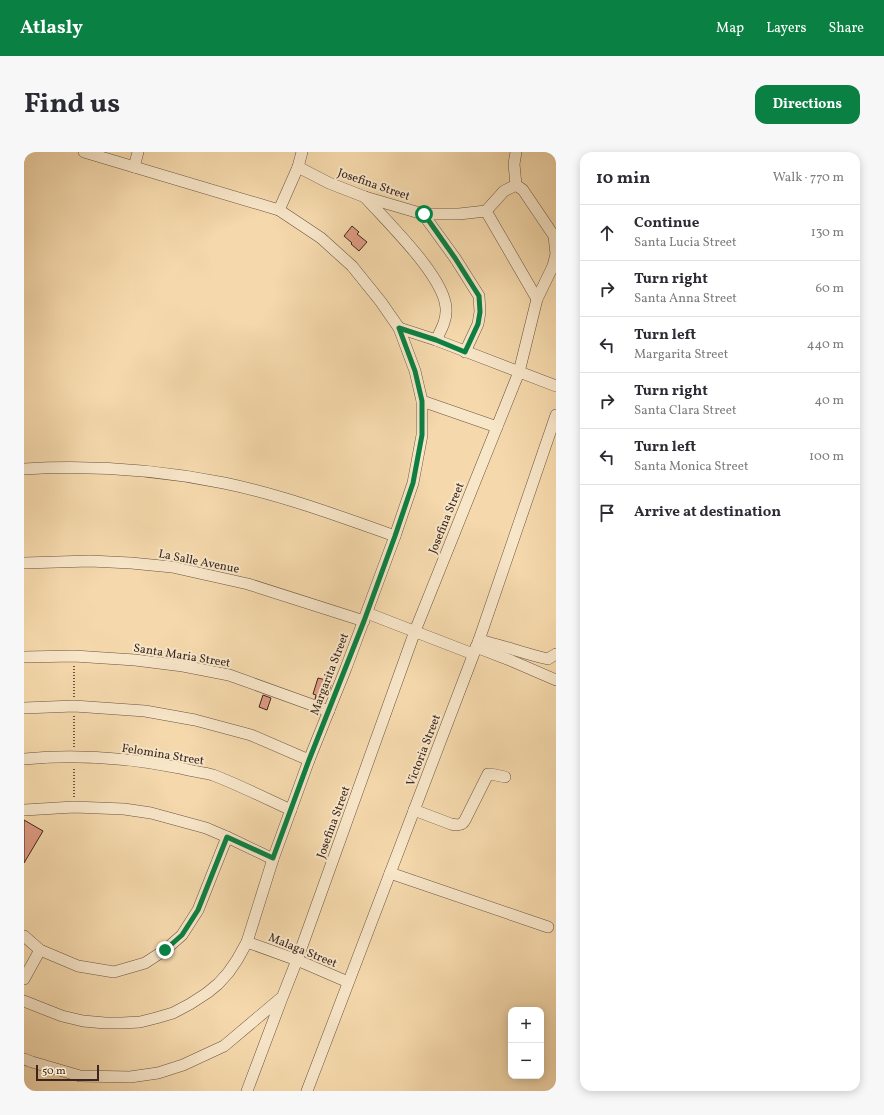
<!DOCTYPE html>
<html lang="en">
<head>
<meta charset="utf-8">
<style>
	body { margin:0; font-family:Vollkorn,serif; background:#f7f7f7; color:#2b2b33 }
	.controls { position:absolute; right:12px; bottom:12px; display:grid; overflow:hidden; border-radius:8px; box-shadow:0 2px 10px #0003 }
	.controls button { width:36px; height:36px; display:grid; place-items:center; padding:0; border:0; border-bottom:1px solid #e1e1e2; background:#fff; color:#2b2b33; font:20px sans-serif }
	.scale { position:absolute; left:12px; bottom:10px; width:63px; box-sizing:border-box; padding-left:4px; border:2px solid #3a261d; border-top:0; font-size:11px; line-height:14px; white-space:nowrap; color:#3a261d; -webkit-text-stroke:3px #f8e6c9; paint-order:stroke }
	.stop { position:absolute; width:12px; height:12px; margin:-9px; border:3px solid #0b8043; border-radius:50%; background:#fff }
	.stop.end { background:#0b8043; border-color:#fff; box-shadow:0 1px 4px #0008 }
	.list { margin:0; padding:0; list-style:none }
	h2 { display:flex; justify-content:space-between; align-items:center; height:52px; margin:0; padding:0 16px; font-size:17px }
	h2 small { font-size:13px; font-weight:400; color:#7c7c81 }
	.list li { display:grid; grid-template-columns:26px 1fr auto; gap:12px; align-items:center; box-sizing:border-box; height:56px; padding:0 16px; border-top:1px solid #e1e1e2 }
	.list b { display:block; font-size:15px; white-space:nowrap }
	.list p { margin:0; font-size:13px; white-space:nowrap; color:#7c7c81 }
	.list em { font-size:13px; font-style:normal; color:#7c7c81 }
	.icon { flex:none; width:22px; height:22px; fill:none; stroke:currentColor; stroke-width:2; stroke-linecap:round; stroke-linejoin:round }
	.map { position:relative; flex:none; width:532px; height:939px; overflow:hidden; border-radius:12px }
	header { display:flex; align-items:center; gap:24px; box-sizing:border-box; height:56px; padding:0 20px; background:#0b8043; color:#fff }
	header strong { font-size:19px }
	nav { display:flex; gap:22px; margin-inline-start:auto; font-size:14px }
	.intro { display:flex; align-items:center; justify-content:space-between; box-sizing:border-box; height:96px; padding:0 24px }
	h1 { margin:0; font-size:28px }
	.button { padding:10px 18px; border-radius:12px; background:#0b8043; color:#fff; font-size:14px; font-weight:700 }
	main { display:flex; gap:24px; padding:0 24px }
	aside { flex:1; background:#fff; border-radius:12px; box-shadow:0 2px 10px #0003 }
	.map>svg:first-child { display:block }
	.building { fill:#df9b83; stroke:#3a261d }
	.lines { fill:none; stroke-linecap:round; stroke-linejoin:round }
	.minor-casing { stroke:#695341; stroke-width:12 }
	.path { stroke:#3a261d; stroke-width:1.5; stroke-dasharray:1 2; stroke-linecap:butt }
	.minor { stroke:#f8e6c9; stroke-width:11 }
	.route { stroke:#0b8043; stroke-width:5 }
	.labels { text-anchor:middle; stroke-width:4; stroke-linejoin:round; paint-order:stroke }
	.street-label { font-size:12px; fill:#3a261d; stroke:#f8e6c9 }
</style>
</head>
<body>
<header>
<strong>Atlasly</strong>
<nav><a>Map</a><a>Layers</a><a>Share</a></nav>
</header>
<div class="intro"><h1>Find us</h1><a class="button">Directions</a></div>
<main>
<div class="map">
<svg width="532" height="939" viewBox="0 0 532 939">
	<rect width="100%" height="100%" fill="#f5d9ac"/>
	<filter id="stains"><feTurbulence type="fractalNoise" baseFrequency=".005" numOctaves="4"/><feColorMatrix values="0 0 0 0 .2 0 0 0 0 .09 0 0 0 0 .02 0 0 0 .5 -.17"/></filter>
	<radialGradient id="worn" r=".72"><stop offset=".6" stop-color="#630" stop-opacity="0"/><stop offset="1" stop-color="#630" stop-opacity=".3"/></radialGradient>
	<g class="building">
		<polygon points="328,74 335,80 333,82 343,90 335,99 327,92 328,91 320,84"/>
		<polygon points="294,526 302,528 302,531 307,533 304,542 300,541 298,548 291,547 292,543 289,542"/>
		<polygon points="239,543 247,546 243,558 235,555"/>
		<polygon points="0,668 19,679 0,711"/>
	</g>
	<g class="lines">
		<g class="minor-casing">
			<g id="minor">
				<polyline points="110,15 114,0"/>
				<polyline points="274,15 305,31 341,45 399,62 435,62 462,59 480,39 492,33"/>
				<polyline points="492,33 490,12 492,0"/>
				<path d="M341,45C363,70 420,124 422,156C423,168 417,178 412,188"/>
				<polyline points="255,58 274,15 278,0"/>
				<polyline points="462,59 513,147"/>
				<polyline points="399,62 431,106 455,144 456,160 454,172 441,200"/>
				<polyline points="375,176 412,188 532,234"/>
				<polyline points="398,249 473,275"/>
				<path d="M0,317C66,313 135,318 200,331C258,343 315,364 371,384"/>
				<polyline points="0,411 66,409 107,411 148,415 224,432 340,469"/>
				<polyline points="343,461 449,502"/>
				<path d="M455,488C478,493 501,502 524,507L532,502"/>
				<polyline points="452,495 488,509 532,528"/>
				<polyline points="0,505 50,504 111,508 159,514 205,523 305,559"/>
				<polyline points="0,556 50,554 121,559 171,568 227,583 285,608"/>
				<path d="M0,607C52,602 105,606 156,616C166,619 178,620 189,623C215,633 241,646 267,658"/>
				<polyline points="0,658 50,655 100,657 127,661 182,676 203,685 249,707"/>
				<path d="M390,658L427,672C432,673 438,674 441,668L464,622H467L481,625"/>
				<polyline points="366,721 524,775"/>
				<polyline points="0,784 16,798 54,814 90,820 121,811 141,798 158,783 174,758 203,685"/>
				<polyline points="223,790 273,808 324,830"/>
				<polyline points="0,827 16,798"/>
				<polyline points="0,849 38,864 59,869 81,871 98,871 116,870 132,866 149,861 166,852 183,841 194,832 204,821 213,808 223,790 249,707 285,608 322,516 371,384 389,331 398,283 398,249 391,219 375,176 357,150 328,114 297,86 255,58 60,0"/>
				<polyline points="0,907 8,910 56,924 106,925 134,921 159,913 200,894 257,846"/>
				<polyline points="223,939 258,846 273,808 391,479 495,220 513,147 529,114 532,102 530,84 499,38 492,33"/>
				<polyline points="283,939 455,488 532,263"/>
			</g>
		</g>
		<g class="path">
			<polyline points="50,545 50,513"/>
			<polyline points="50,595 50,563"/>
			<polyline points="50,645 50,615"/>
		</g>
		<use href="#minor" class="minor"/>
	</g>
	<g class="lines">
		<polyline class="route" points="141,798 158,783 174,758 203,685 249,706 285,608 340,469 371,384 389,331 398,283 398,249 391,219 375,176 412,188 441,200 454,172 456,160 455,144 431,106 400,62"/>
	</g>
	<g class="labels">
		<g class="street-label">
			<text transform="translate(350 32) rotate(19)" y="4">Josefina Street</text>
			<text transform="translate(422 366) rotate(-68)" y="4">Josefina Street</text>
			<text transform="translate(175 409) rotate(11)" y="4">La Salle Avenue</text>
			<text transform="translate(158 503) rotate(9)" y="4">Santa Maria Street</text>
			<text transform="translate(305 522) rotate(-69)" y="4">Margarita Street</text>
			<text transform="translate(399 598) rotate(-69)" y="4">Victoria Street</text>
			<text transform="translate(139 602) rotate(9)" y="4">Felomina Street</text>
			<text transform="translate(309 670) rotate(-70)" y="4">Josefina Street</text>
			<text transform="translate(279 798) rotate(22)" y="4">Malaga Street</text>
		</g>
	</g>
	<rect width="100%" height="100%" filter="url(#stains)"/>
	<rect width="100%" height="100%" fill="url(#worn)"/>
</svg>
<div class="controls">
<button>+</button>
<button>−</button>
</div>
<div class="scale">50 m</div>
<div class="stop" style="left:400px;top:62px"></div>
<div class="stop end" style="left:141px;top:798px"></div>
</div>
<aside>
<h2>10 min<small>Walk · 770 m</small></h2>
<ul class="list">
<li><svg class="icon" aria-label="ahead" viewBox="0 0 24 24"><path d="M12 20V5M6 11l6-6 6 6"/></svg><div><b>Continue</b><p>Santa Lucia Street</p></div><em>130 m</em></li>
<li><svg class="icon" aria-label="right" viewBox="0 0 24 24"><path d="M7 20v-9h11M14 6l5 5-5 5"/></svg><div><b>Turn right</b><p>Santa Anna Street</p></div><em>60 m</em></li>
<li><svg class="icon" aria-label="left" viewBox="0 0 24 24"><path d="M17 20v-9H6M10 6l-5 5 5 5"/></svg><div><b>Turn left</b><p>Margarita Street</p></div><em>440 m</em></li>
<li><svg class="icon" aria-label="right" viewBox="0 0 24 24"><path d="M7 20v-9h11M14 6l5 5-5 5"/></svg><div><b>Turn right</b><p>Santa Clara Street</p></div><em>40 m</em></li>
<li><svg class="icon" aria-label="left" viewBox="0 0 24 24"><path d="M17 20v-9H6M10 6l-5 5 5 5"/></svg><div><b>Turn left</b><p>Santa Monica Street</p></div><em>100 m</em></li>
<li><svg class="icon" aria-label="arrive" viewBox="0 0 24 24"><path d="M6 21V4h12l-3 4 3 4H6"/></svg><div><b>Arrive at destination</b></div></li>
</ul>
</aside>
</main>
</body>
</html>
